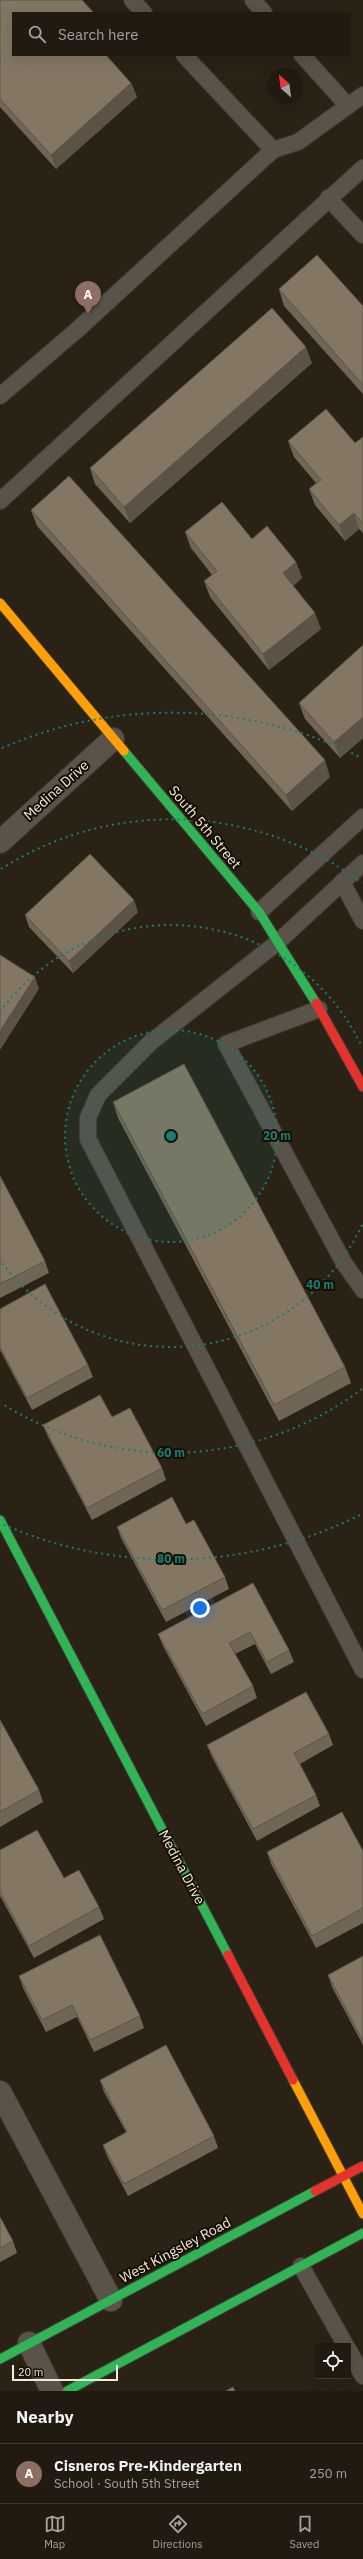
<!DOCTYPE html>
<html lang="en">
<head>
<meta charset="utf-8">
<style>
	body { margin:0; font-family:"IBM Plex Sans",sans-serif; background:#2d271e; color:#f1f3f6 }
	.controls { position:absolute; right:12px; bottom:12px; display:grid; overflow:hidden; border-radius:0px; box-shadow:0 4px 16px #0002 }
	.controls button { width:36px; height:36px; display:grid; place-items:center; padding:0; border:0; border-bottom:1px solid #3d3830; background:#201a10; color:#f1f3f6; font:20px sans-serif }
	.compass { position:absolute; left:267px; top:68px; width:36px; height:36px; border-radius:50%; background:#201a10; box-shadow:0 4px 16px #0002; rotate:332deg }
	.scale { position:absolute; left:12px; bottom:10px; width:106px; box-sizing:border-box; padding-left:4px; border:2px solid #f2eadb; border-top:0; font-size:11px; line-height:14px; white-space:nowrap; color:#f2eadb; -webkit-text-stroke:3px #150f06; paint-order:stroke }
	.you { position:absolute; left:200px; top:1608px; width:14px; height:14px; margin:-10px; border:3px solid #fff; border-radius:50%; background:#1a73e8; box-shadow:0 0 0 6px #1a73e833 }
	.badge { display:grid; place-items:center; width:26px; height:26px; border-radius:50%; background:#aca496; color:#fff; font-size:13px; font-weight:700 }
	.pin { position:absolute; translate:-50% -33px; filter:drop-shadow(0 1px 2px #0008) }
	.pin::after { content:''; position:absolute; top:21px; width:14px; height:12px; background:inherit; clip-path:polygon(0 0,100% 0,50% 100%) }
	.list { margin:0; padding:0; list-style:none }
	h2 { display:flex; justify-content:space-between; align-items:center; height:52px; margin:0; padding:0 16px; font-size:17px }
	h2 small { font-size:13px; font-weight:400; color:#a2a19f }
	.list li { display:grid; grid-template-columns:26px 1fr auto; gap:12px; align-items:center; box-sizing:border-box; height:60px; padding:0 16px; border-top:1px solid #3d3830 }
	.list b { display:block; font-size:15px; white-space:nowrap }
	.list p { margin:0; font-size:13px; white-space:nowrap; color:#a2a19f }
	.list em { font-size:13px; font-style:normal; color:#a2a19f }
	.icon { flex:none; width:22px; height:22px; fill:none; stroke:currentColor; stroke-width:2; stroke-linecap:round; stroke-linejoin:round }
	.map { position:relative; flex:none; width:363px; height:2391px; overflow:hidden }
	.search { position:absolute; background:#201a10; box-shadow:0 4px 16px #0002; left:12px; right:12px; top:12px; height:44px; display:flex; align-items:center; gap:10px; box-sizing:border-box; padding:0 14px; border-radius:0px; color:#a2a19f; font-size:15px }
	.sheet { height:112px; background:#201a10 }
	nav { display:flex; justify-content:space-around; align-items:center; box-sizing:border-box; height:56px; border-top:1px solid #3d3830; background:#201a10; font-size:11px; color:#a2a19f }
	nav a { display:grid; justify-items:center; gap:2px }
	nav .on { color:#aca496 }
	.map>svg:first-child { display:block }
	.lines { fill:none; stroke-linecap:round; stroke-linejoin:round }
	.lane-casing { stroke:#433c33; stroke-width:18 }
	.street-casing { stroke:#433c33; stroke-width:24 }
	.fast-casing { stroke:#433c33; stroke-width:11 }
	.slow-casing { stroke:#433c33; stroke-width:11 }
	.jam-casing { stroke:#433c33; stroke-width:11 }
	.lane { stroke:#59534a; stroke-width:16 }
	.street { stroke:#59534a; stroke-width:22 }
	.fast { stroke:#30b455; stroke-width:9 }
	.slow { stroke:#ff9f0a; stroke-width:9 }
	.jam { stroke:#e5322d; stroke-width:9 }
	.wall { fill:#716656 }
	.shaded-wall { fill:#5c5346 }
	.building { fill:#837764; stroke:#5c5346 }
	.ring { fill:none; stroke:#1a7c73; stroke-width:2; stroke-dasharray:2 4 }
	.labels { text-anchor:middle; stroke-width:4; stroke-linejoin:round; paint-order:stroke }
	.street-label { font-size:14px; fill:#f2eadb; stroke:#150f06 }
	.centre { fill:#1a7c73; stroke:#150f06; stroke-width:2 }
	.ring-label { font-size:12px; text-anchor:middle; font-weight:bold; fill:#1a7c73; stroke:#150f06; stroke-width:4; stroke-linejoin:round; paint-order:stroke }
</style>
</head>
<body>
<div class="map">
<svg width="363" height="2391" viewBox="0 0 363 2391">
	<rect width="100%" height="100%" fill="#2a2215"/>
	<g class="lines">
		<g class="lane-casing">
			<g id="lane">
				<polyline points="132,0 144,13"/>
				<polyline points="253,0 264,13"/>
				<polyline points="184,55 273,150"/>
				<polyline points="302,55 348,106"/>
				<polyline points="328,198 363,235"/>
				<polyline points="0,396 77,330 273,150 298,142 363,95"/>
				<polyline points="0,501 363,168"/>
				<polyline points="363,863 278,942 151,1042 98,1095 88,1118 88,1139 363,1670"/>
				<polyline points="342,882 363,921"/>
				<polyline points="259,912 363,817"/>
				<polyline points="319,1009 226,1044 344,1263 363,1290"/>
				<polyline points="301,2266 346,2346"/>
				<polyline points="348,2349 363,2376"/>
			</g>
		</g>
		<g class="street-casing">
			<g id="street">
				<polyline points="0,842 113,739"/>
				<polyline points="0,2092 111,2300"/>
				<polyline points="29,2343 52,2391"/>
			</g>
		</g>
		<g class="fast-casing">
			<g id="fast">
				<polyline points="124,751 259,912 316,1003"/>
				<polyline points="0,1520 228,1955"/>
				<polyline points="0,2359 315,2191"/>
				<polyline points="67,2391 363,2233"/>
			</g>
		</g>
		<g class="slow-casing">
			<g id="slow">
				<polyline points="0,603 124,751"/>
				<polyline points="293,2080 363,2214"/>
			</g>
		</g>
		<g class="jam-casing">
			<g id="jam">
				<polyline points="316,1003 363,1087"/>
				<polyline points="228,1955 293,2080"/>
				<polyline points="315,2191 363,2166"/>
			</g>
		</g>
		<use href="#lane" class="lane"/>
		<use href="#street" class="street"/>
		<use href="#fast" class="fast"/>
		<use href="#slow" class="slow"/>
		<use href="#jam" class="jam"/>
	</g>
	<g class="wall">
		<polygon points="0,0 13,13 131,83 137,97 56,169 0,107"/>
		<polygon points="279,289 363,306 363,394 284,306"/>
		<polygon points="312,363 130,523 95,484 90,468"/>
		<polygon points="363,437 363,533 359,529 345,541 315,505 309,489 316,483 294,457 288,441 355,443"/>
		<polygon points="31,510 330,777 292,811 37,526"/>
		<polygon points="185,532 252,539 296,562 302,578 293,586 321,629 269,670 210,597 204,581 212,575 191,548"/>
		<polygon points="363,645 363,738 340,758 305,719 299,703"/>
		<polygon points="138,912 73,973 29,927 25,915"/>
		<polygon points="113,1102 345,1367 351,1383 279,1421 118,1118"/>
		<polygon points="0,1176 45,1261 49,1273 0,1298"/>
		<polygon points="0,1309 88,1365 93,1377 32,1410 0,1350"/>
		<polygon points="112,1417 162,1468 166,1480 92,1520 48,1437 43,1425"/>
		<polygon points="186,1524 225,1577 229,1589 166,1622 121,1538 117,1527"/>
		<polygon points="253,1583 289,1650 294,1662 271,1674 255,1644 235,1654 253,1686 257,1698 206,1726 163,1646 158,1634"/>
		<polygon points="0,1720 39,1790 43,1802 0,1827"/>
		<polygon points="329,1734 333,1745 300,1764 316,1795 320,1806 257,1841 212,1757 207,1745"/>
		<polygon points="0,1850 64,1878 99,1907 104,1919 34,1958 0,1896"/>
		<polygon points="363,1851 363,1923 316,1948 271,1864 267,1852"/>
		<polygon points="363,1956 363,2045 332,1987 328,1975"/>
		<polygon points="19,1976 140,2016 144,2028 94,2052 77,2017 46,2032 23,1988"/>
		<polygon points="100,2080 214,2136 218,2148 128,2196 107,2156 103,2145 126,2132 104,2092"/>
		<polygon points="0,2217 13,2241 17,2253 0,2262"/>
	</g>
	<g class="shaded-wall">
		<polygon points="131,83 137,97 56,169 51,155"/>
		<polygon points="306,347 312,363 130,523 124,507"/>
		<polygon points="354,513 359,529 345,541 339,525"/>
		<polygon points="296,562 302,578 289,590 283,573"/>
		<polygon points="315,613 321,629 269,670 263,654"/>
		<polygon points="363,717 363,738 340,758 334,742"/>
		<polygon points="325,760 330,777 292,811 286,795"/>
		<polygon points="134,900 138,912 73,973 69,961"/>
		<polygon points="35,977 39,989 0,1050 0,1031"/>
	</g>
	<g class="building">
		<polygon points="0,0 82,0 94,13 13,13 13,55 106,55 131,83 51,155 0,99"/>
		<polygon points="317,255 363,306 363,385 279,289"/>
		<polygon points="272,308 306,347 124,507 90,468"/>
		<polygon points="326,409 355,443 363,437 363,524 354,513 339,525 309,489 321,480 288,441"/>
		<polygon points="69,476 325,760 286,795 31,510"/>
		<polygon points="222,502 252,539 267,526 296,562 283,573 315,613 263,654 204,581 217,571 185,532"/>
		<polygon points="363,645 363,717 334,742 299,703"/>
		<polygon points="90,854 134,900 69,961 25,915"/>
		<polygon points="0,955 35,977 0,1031"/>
		<polygon points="184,1064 345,1367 274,1405 113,1102"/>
		<polygon points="0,1176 45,1261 0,1284"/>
		<polygon points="45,1284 88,1365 27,1398 0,1347 0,1309"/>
		<polygon points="100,1395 112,1417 130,1408 162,1468 87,1508 43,1425"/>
		<polygon points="172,1497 186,1524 194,1520 225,1577 162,1610 117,1527"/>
		<polygon points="253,1583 289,1650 267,1662 250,1632 229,1643 253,1686 202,1714 158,1634"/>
		<polygon points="306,1692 329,1734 294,1753 316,1795 253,1829 207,1745"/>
		<polygon points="0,1720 39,1790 0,1812"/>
		<polygon points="342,1812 363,1851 363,1908 312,1936 267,1852"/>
		<polygon points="37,1830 64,1878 79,1870 99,1907 29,1946 0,1892 0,1850"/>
		<polygon points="100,1935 140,2016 90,2040 72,2005 42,2020 19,1976"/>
		<polygon points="363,1956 363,2041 328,1975"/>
		<polygon points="166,2045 214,2136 124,2184 103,2145 127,2132 100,2080"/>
		<polygon points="0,2217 13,2241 0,2248"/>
		<polygon points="233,2387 235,2391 226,2391"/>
	</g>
	<circle cx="171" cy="1136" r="106" fill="#1a7c73" fill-opacity=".12"/>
	<g class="ring">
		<circle cx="171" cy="1136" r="106"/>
		<path d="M362 1225A211 211 0 0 1 0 1260M0 1012A211 211 0 0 1 362 1047"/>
		<path d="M362 1389A317 317 0 0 1 1 1403M1 869A317 317 0 0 1 362 883"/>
		<path d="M360 1515A423 423 0 0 1 2 1524M2 748A423 423 0 0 1 360 757"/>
	</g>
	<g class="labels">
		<g class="street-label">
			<text transform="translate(56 790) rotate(-42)" y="5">Medina Drive</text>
			<text transform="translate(205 827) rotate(50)" y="5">South 5th Street</text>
			<text transform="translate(182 1867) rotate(62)" y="5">Medina Drive</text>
			<text transform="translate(175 2250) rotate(-28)" y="5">West Kingsley Road</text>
		</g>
	</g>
	<circle cx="171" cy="1136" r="6" class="centre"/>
	<g class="ring-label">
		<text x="277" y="1140">20 m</text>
		<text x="320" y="1289">40 m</text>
		<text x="171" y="1457">60 m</text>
		<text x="171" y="1563">80 m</text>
	</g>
</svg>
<div class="controls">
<button><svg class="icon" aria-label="locate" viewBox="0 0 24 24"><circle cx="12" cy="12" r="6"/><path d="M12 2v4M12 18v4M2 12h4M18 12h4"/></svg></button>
</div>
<svg class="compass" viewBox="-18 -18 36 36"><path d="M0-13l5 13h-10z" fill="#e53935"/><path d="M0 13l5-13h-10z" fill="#a2a19f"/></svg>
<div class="scale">20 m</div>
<div class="you"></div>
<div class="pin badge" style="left:88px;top:314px;background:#8d6e63">A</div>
<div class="search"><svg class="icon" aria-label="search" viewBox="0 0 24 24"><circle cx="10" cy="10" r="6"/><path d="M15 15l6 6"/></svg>Search here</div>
</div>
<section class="sheet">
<h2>Nearby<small></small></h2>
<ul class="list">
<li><span class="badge" style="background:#8d6e63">A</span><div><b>Cisneros Pre-Kindergarten</b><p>School · South 5th Street</p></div><em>250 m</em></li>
</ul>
</section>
<nav>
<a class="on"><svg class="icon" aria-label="map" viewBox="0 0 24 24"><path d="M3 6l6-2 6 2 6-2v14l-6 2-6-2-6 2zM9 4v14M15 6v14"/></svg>Map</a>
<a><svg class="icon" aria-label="directions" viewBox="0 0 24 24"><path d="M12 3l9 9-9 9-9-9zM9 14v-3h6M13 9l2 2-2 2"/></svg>Directions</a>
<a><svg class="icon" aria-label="saved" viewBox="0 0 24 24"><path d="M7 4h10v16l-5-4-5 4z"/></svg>Saved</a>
</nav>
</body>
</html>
